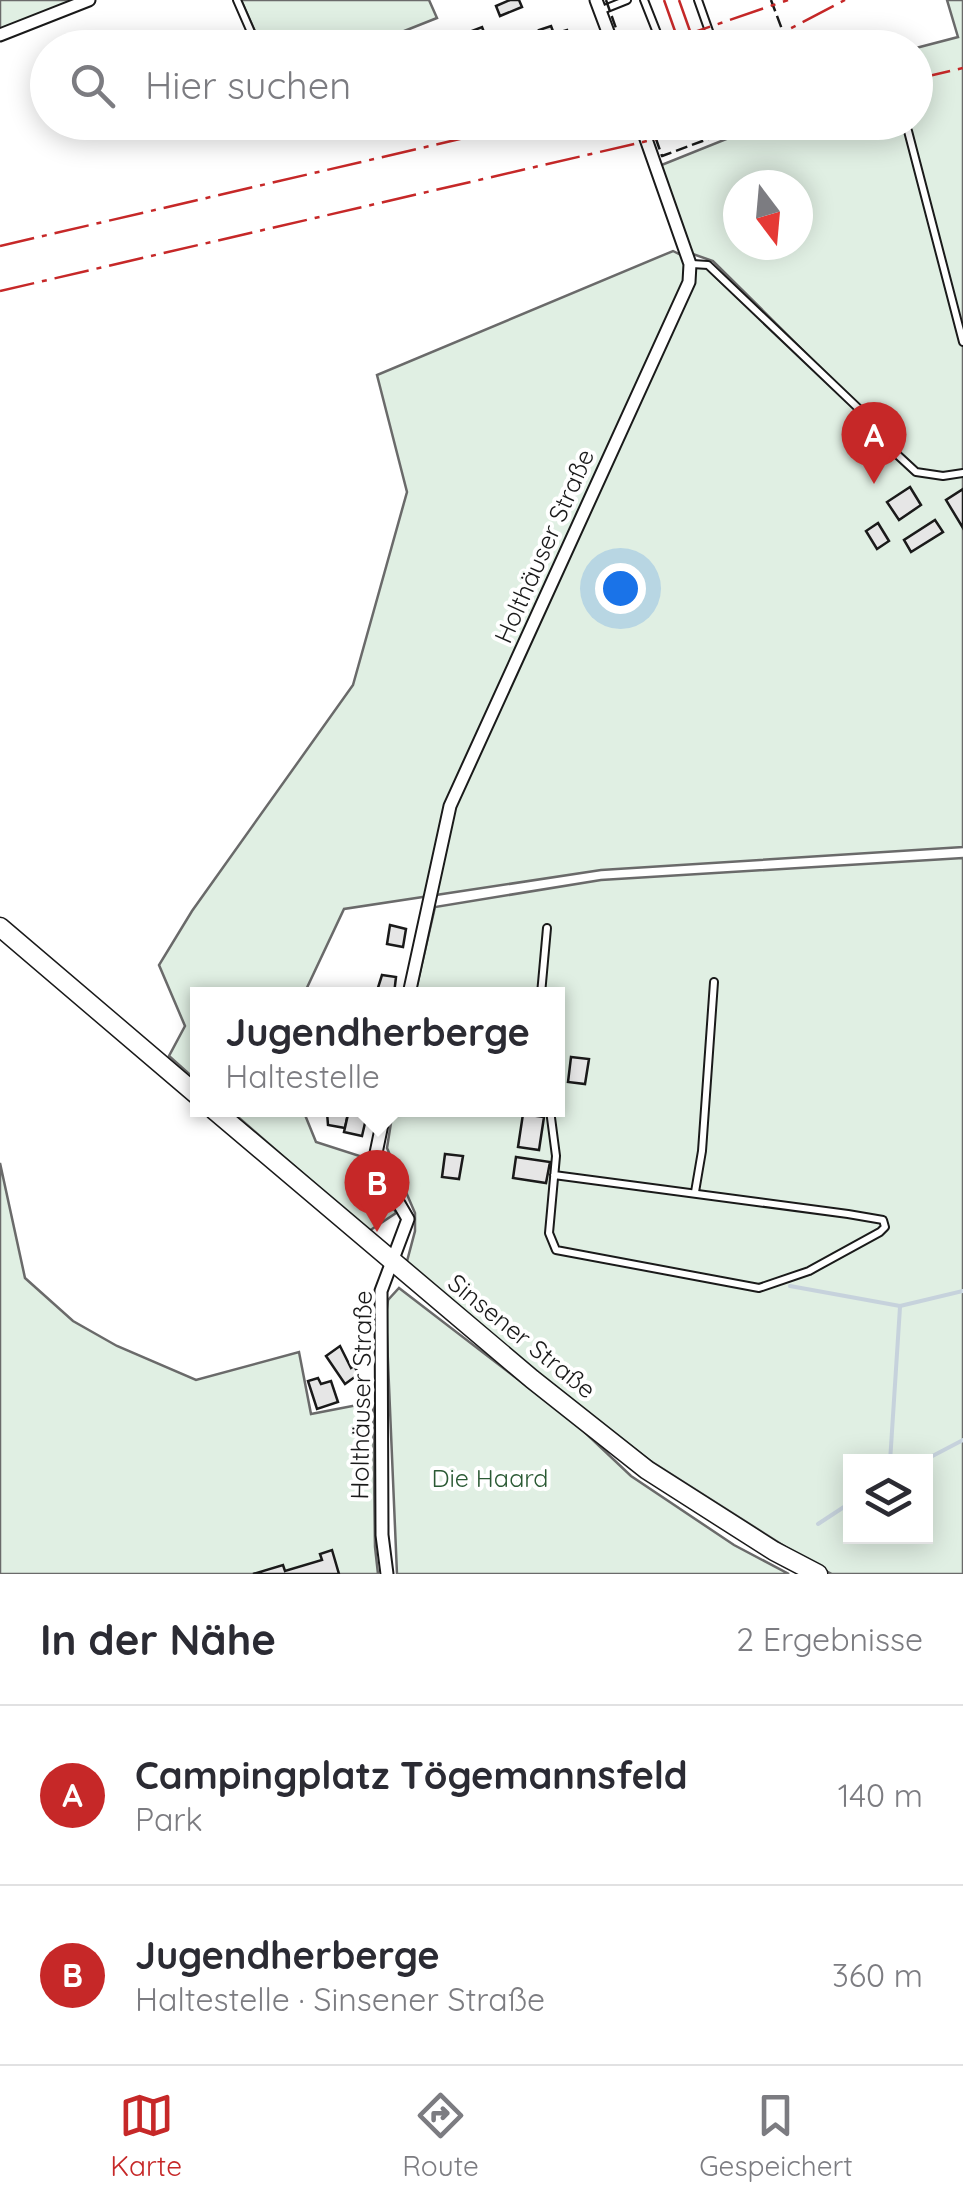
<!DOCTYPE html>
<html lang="de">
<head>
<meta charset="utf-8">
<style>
	body { margin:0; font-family:Quicksand,sans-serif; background:#f2f2f3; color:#2b2b33 }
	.controls { position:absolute; right:30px; bottom:30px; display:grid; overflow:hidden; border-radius:0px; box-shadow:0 5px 25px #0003 }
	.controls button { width:90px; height:90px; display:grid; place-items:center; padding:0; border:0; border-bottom:2px solid #e1e1e2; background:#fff; color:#2b2b33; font:50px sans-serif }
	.compass { position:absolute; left:723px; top:170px; width:90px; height:90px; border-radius:50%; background:#fff; box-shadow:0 5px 25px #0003; rotate:164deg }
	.you { position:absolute; left:620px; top:588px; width:35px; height:35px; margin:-25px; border:8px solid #fff; border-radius:50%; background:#1a73e8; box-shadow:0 0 0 15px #1a73e833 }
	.badge { display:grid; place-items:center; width:65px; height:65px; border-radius:50%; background:#c62828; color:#fff; font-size:32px; font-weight:700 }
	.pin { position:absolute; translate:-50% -82px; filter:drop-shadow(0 2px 5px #0008) }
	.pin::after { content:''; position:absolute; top:52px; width:35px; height:30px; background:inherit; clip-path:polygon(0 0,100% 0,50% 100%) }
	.popup { position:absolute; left:190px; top:987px; width:375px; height:130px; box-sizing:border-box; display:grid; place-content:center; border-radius:0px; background:#fff; filter:drop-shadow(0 2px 8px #0005); font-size:32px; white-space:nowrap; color:#7c7c81 }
	.popup b { font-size:38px; color:#2b2b33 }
	.popup::after { content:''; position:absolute; left:50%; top:100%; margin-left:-20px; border:20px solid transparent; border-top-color:#fff }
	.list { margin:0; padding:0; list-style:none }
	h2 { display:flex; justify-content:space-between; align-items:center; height:130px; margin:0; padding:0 40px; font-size:42px }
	h2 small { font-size:32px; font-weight:400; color:#7c7c81 }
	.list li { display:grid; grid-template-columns:65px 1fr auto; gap:30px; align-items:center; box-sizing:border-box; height:180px; padding:0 40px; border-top:2px solid #e1e1e2 }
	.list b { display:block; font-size:38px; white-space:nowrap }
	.list p { margin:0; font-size:32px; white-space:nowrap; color:#7c7c81 }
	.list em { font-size:32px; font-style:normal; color:#7c7c81 }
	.icon { flex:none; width:55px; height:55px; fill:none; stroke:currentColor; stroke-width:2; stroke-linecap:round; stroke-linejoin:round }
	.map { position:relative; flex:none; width:963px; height:1574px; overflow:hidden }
	.search { position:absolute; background:#fff; box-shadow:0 5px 25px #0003; left:30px; right:30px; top:30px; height:110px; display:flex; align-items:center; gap:25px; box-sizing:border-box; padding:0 35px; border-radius:55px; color:#7c7c81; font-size:38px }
	.sheet { height:490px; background:#fff }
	nav { display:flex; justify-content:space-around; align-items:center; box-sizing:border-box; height:140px; border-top:2px solid #e1e1e2; background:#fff; font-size:28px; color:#7c7c81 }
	nav a { display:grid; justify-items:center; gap:5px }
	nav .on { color:#c62828 }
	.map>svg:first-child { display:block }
	.green { fill:#e0efe3; stroke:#6a6a6a; stroke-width:2.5; fill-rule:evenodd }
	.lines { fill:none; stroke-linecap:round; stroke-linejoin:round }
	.stream { stroke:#c6d2dc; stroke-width:4 }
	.building { fill:#e6e6e6; stroke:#1a1a1a; stroke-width:2.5 }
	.service-casing { stroke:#1a1a1a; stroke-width:10 }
	.minor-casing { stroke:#1a1a1a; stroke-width:15 }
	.secondary-casing { stroke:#1a1a1a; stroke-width:21 }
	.service { stroke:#fff; stroke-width:6 }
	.minor { stroke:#fff; stroke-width:11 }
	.secondary { stroke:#fff; stroke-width:18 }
	.fence { stroke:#1a1a1a; stroke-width:2.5; stroke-dasharray:12 5; stroke-linecap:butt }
	.power { stroke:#c62828; stroke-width:2.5; stroke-dasharray:35 8 5 8; stroke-linecap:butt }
	.labels { text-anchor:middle; stroke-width:8; stroke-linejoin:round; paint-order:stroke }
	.street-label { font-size:25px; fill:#1a1a1a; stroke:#fff }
	.park-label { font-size:25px; fill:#2b5a34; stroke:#fff }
</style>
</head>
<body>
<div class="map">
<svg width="963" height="1574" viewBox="0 0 963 1574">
	<rect width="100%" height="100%" fill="#fff"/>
	<g class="green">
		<polygon points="0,0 84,0 0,33"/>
		<polygon points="241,0 429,0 437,18 364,47 262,47"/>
		<path d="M947,0H963V847L601,870L344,909L304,994H197V1081L169,1056L185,1026L159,965L192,911L353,685L407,492L377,375L673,251L705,267L850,403L852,399L713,261L687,252L659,166L766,123L916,122V48L958,37ZM738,185H798V245H738Z"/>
		<path d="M963,858V1574H832L814,1565L649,1460L519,1359L406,1265L415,1231V1213L387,1148L393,1110H557V994H415L435,907L601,880ZM850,1462H926V1536H850Z"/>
		<polygon points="230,1110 303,1110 316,1142 369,1159 396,1213 369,1231"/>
		<polygon points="0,1163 25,1278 73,1321 117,1346 196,1380 299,1352 311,1414 373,1402 375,1547 378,1574 0,1574"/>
		<polygon points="399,1288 576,1424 631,1476 734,1545 789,1574 397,1574 386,1315 388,1300"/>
	</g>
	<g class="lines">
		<g class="stream">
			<polyline points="790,1286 900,1306 963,1291"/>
			<polyline points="890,1462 900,1307"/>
			<polyline points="921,1462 963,1440"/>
			<polyline points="818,1524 850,1503"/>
		</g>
	</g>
	<g class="building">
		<polygon points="510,0 519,0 522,7 500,16 496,6"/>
		<polygon points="551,26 554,34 567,30 571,41 545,48 539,30"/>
		<polygon points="482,27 490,48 469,48 464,34"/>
		<polygon points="524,32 528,43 517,48 492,48 491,44"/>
		<polygon points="910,487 921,505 899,520 887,502"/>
		<polygon points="963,489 963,528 946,500"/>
		<polygon points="935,520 943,532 911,552 904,540"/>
		<polygon points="878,523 889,541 877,549 866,531"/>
		<polygon points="390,925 406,929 403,947 387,944"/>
		<polygon points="382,975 396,977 394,994 376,994"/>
		<polygon points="571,1057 589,1059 585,1084 568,1082"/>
		<polygon points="332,1110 348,1113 345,1128 328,1125 327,1112"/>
		<polygon points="349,1110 368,1110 362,1136 344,1132"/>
		<polygon points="523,1114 544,1117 539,1150 518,1147"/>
		<polygon points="445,1154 463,1156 459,1179 442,1177"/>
		<polygon points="516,1157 550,1162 546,1183 513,1178"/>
		<polygon points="340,1346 351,1368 354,1366 359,1374 345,1384 326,1356"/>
		<polygon points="318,1378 321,1384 331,1381 338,1402 317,1409 308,1381"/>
		<polygon points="332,1550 339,1574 253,1574 283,1565 285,1571 322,1560 320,1554"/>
	</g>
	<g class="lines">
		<g class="service-casing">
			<g id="service">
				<polyline points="237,0 258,48"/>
				<polyline points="644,0 663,48"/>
				<polyline points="698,0 715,48"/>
				<polyline points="602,10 627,0"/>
				<polyline points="908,131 963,342"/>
				<polyline points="692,264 708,265 858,408 890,448 916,472 943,476 963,473"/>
				<polyline points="541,994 547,928"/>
				<polyline points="550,1110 556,1156 549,1233 556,1250 759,1288 809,1271 880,1232 885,1227 883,1220 848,1214 554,1175"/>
				<polyline points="695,1192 702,1151 714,982"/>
			</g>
		</g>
		<g class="minor-casing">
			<g id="minor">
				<polyline points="596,0 614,48"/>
				<polyline points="0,35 89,0"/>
				<polyline points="409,994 450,806 689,282 690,264 640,122"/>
				<polyline points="385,1110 376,1153 384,1178 408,1219 381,1291 382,1535 387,1574"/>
			</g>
		</g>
		<g class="secondary-casing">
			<g id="secondary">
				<polyline points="0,927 197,1095"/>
				<polyline points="214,1110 532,1379 647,1470 774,1551 818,1574"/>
			</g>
		</g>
		<use href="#service" class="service"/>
		<use href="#minor" class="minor"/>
		<use href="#secondary" class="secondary"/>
		<g class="fence">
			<polyline points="606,0 623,48"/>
			<polyline points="771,0 789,48"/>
			<polyline points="650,122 662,156 754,122"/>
		</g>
		<g class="power">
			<polyline points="664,0 681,48"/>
			<polyline points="679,0 696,48"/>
			<polyline points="677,38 788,0"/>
			<polyline points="753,48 845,0"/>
			<polyline points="916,79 963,68"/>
			<polyline points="0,246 533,122"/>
			<polyline points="0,291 729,122"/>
		</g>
	</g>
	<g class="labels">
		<g class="street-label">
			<text transform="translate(544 546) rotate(-66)" y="9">Holthäuser Straße</text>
			<text transform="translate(522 1336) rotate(39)" y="9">Sinsener Straße</text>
			<text transform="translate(361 1395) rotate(-89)" y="9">Holthäuser Straße</text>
		</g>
		<g class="park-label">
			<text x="490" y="1487">Die Haard</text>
		</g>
	</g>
</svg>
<div class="controls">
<button><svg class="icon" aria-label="layers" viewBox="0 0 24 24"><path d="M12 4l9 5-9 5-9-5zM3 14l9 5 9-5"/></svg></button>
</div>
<svg class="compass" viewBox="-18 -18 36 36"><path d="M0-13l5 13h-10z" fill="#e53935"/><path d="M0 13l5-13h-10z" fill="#7c7c81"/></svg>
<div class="you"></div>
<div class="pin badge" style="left:874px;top:484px">A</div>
<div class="pin badge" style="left:377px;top:1232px">B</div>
<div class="popup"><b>Jugendherberge</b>Haltestelle</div>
<div class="search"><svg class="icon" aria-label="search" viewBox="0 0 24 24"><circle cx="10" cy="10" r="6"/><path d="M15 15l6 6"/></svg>Hier suchen</div>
</div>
<section class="sheet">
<h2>In der Nähe<small>2 Ergebnisse</small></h2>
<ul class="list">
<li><span class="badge">A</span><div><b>Campingplatz Tögemannsfeld</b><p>Park</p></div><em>140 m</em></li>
<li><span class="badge">B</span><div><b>Jugendherberge</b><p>Haltestelle · Sinsener Straße</p></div><em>360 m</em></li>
</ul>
</section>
<nav>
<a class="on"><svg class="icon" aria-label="map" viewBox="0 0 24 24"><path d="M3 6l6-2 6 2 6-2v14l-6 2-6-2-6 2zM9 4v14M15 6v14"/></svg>Karte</a>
<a><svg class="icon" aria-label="directions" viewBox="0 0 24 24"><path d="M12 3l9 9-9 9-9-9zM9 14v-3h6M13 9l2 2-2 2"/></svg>Route</a>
<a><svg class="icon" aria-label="saved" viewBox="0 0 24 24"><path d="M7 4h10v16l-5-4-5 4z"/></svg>Gespeichert</a>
</nav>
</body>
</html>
